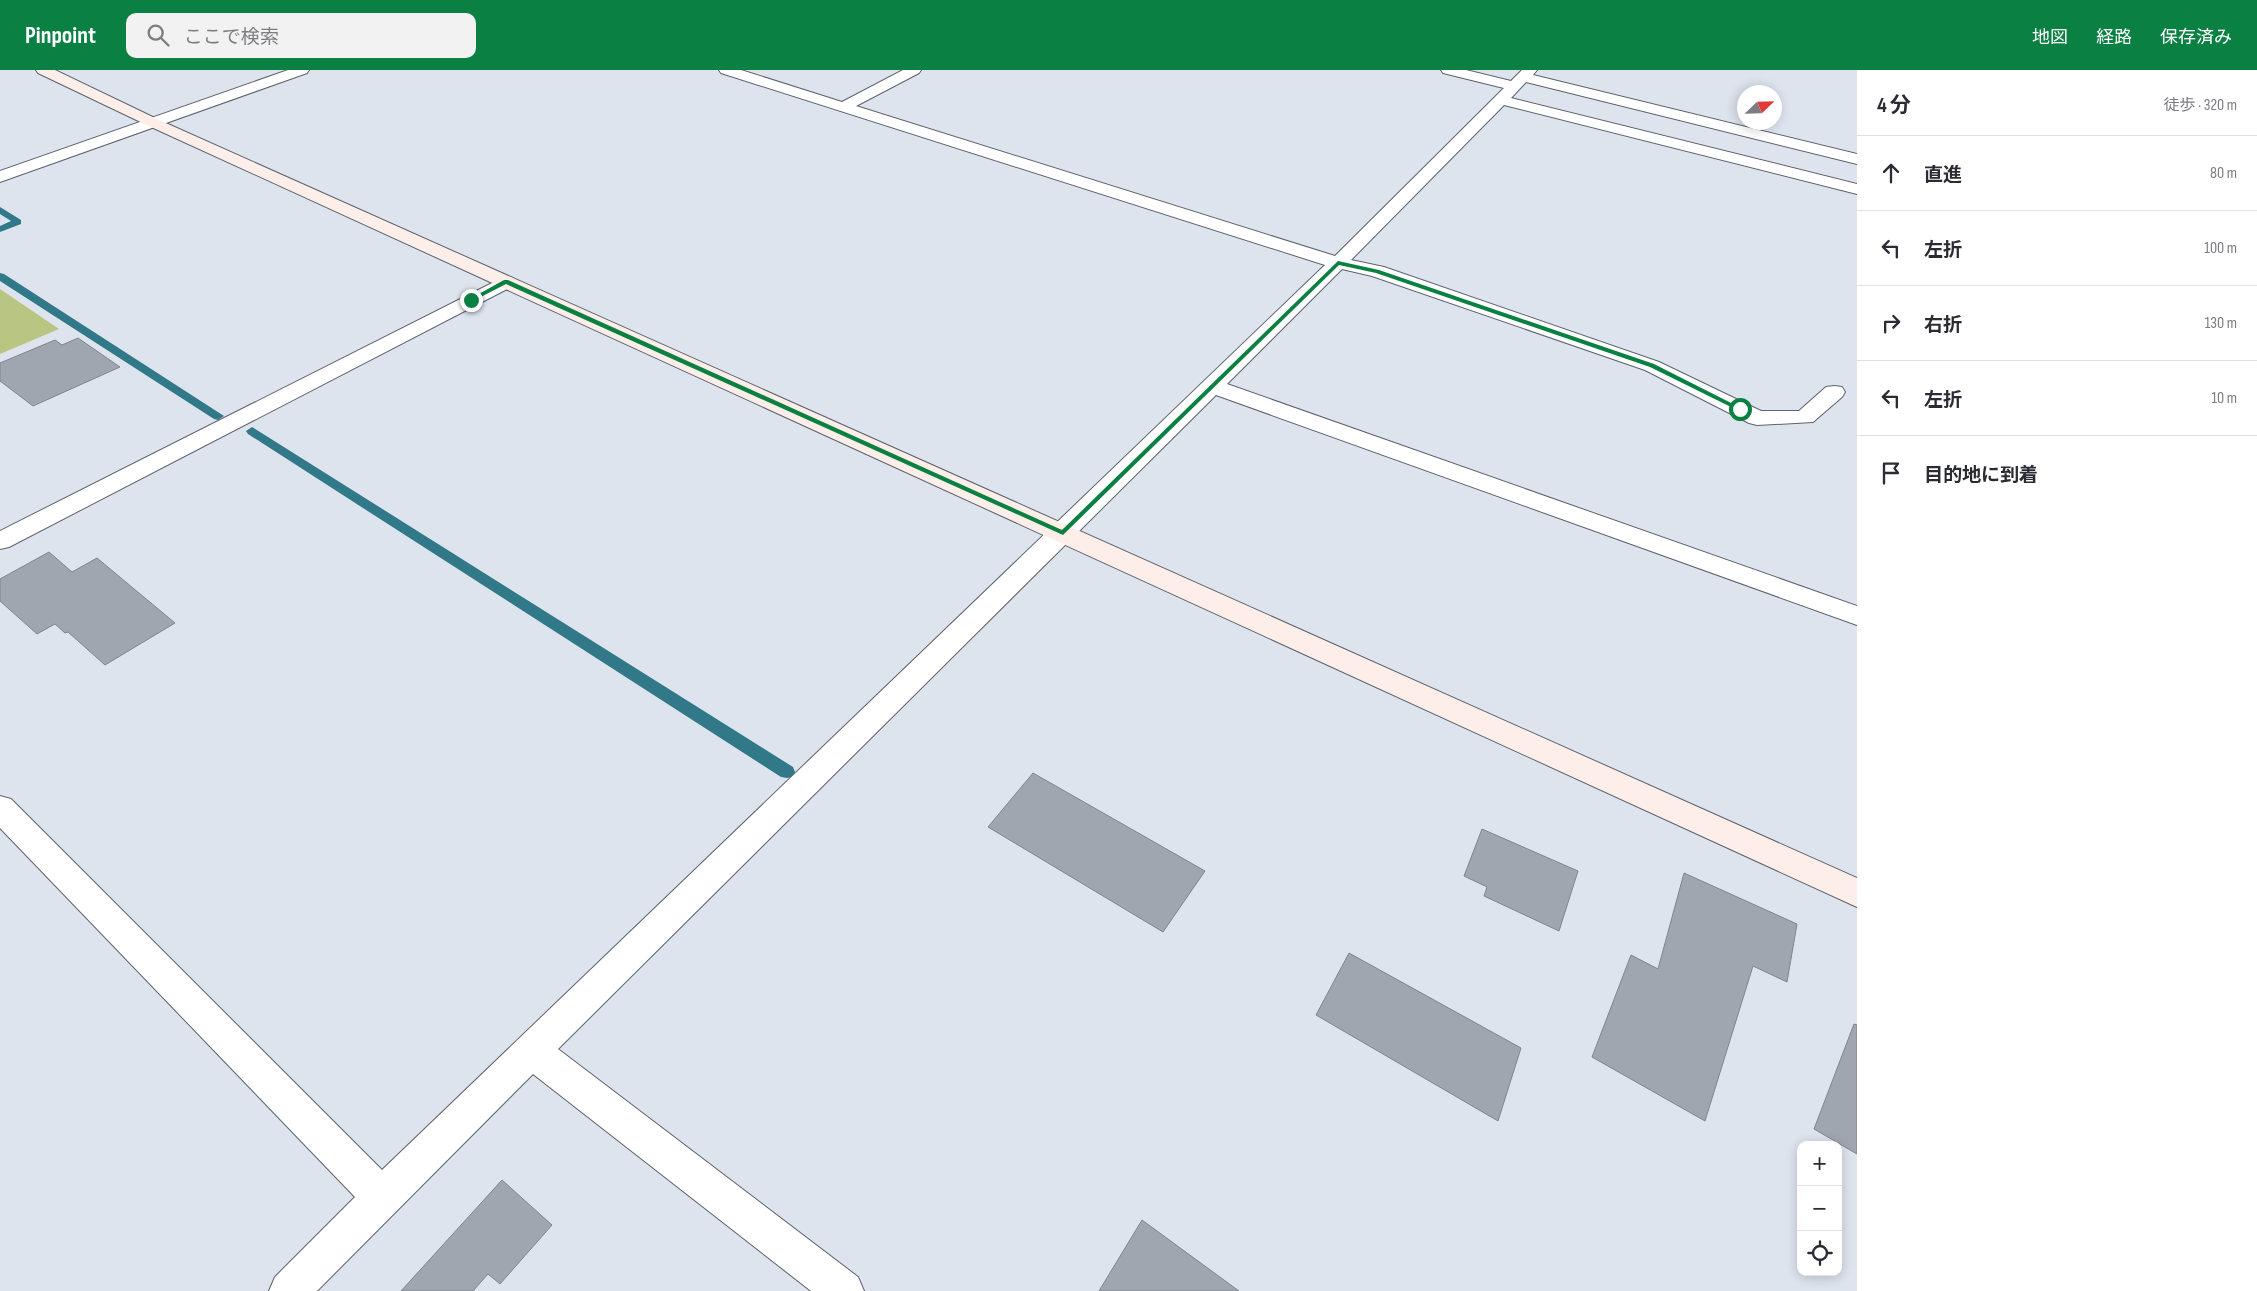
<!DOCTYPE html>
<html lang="ja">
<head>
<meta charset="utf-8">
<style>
	body { margin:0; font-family:"Sofia Sans Condensed","Noto Sans JP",sans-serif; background:#f2f2f3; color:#2b2b33 }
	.controls { position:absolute; right:15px; bottom:15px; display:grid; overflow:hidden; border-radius:10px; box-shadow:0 2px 12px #0003 }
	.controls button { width:45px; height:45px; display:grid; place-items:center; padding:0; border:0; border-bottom:1px solid #e1e1e2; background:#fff; color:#2b2b33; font:25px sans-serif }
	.compass { position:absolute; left:1737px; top:15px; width:45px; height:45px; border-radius:50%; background:#fff; box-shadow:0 2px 12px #0003; rotate:67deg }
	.stop { position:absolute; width:15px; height:15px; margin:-11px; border:4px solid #0b8043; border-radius:50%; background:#fff }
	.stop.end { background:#0b8043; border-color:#fff; box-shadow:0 1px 5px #0008 }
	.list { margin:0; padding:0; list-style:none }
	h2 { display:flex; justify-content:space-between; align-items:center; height:65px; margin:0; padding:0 20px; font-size:21px }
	h2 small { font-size:16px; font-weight:400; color:#7c7c81 }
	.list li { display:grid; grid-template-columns:32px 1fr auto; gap:15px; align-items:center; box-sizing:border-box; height:75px; padding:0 20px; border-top:1px solid #e1e1e2 }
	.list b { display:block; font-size:19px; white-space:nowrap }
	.list em { font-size:16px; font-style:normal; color:#7c7c81 }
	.icon { flex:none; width:28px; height:28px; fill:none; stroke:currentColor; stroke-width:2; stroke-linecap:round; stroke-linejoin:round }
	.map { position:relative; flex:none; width:1857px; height:1221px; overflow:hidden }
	header { display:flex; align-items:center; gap:30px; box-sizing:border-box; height:70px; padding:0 25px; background:#0b8043; color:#fff }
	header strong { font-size:24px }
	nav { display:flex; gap:28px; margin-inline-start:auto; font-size:18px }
	.search { width:350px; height:45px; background:#f2f2f3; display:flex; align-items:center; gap:12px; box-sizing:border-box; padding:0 18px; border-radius:10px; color:#7c7c81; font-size:19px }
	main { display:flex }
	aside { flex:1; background:#fff }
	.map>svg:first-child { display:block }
	.green { fill:#b8c682 }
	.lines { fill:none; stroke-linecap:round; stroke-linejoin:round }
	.stream { fill:#317988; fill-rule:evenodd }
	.building { fill:#9fa6af; stroke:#7e858e }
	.street-casing { stroke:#5d636c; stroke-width:2 }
	.secondary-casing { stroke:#5d636c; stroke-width:2 }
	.street { fill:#fff; fill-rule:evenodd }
	.secondary { fill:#fdeee9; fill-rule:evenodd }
	.route { fill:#0b8043 }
</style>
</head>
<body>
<header>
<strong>Pinpoint</strong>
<div class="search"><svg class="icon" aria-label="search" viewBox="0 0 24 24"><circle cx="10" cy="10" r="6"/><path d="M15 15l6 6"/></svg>ここで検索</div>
<nav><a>地図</a><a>経路</a><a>保存済み</a></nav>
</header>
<main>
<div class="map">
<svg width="1857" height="1221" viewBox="0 0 1857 1221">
	<rect width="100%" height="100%" fill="#dde4ee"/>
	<polygon class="green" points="0,219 59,259 0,284"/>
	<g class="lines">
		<g class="stream">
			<polygon points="0,137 21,150 21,154 0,162 0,156 11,151 0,144"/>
			<polygon points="0,203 4,204 224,346 218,350 214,349 0,211"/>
			<polygon points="252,357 793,697 795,702 793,707 787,708 781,707 248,364 246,361"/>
		</g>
	</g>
	<g class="building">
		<polygon points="78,268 120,297 33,336 0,311 0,293 55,270 62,275"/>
		<polygon points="49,482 72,502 97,488 175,553 105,595 68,562 65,563 55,554 37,564 0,531 0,509"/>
		<polygon points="1033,703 1205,801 1163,862 988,757"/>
		<polygon points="1482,759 1578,801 1559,861 1484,826 1487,817 1464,806"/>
		<polygon points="1684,803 1797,854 1787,912 1753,896 1705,1051 1592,987 1631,885 1658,899"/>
		<polygon points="1349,883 1521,978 1498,1051 1316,945"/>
		<polygon points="1854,954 1857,955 1857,1084 1814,1059"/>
		<polygon points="502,1110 552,1155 500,1214 488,1204 473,1221 401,1221"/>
		<polygon points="1142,1150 1239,1221 1099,1221"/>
	</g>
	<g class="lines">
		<g class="street-casing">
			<g id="street">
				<polygon points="288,0 309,0 307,3 0,112 0,101"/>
				<polygon points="719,0 741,0 842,32 903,0 921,0 919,3 856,36 1335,186 1504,18 1443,3 1441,0 1466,0 1511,11 1522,0 1537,0 1533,5 1857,84 1857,94 1526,12 1511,28 1857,114 1857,124 1504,35 1351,190 1384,197 1659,292 1761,341 1799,341 1826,317 1834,316 1842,317 1845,322 1842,327 1813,352 1757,355 1749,353 1645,300 1372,206 1342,199 1227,314 1857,536 1857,555 1216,325 558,979 858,1207 864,1221 811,1221 533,1004 317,1221 269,1221 275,1207 355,1127 0,758 0,726 11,729 382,1100 1325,195 721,3"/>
				<polygon points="506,206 513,208 515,212 513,216 9,477 0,479 0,461"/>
			</g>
		</g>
		<g class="secondary-casing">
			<polygon id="secondary" points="36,0 55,0 159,50 1857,808 1857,837 149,56 38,3"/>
		</g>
		<use href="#street" class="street"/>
		<use href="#secondary" class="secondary"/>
	</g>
	<polygon class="route" points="1338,191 1379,200 1654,294 1743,339 1737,340 1650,297 1376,203 1339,195 1063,465 506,214 473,231 468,230 504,210 508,210 1062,460"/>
</svg>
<div class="controls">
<button>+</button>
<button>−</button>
<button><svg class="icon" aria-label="locate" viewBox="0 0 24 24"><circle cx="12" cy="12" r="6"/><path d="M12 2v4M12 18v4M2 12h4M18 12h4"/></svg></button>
</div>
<svg class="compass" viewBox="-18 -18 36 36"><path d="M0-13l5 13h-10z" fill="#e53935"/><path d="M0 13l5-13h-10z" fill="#7c7c81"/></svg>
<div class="stop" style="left:1740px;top:339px"></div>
<div class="stop end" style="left:471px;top:230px"></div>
</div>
<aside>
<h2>4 分<small>徒歩 · 320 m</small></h2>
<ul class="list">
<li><svg class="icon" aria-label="ahead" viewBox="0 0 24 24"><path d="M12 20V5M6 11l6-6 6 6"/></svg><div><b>直進</b></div><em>80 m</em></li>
<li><svg class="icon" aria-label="left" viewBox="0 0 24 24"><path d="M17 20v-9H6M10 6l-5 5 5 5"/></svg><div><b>左折</b></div><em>100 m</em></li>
<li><svg class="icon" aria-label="right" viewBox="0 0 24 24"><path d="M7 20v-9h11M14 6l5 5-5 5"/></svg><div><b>右折</b></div><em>130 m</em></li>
<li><svg class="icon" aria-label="left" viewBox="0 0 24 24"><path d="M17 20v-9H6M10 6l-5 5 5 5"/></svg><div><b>左折</b></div><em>10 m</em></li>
<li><svg class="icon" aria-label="arrive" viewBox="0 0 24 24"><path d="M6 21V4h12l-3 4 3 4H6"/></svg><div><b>目的地に到着</b></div></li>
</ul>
</aside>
</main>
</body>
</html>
